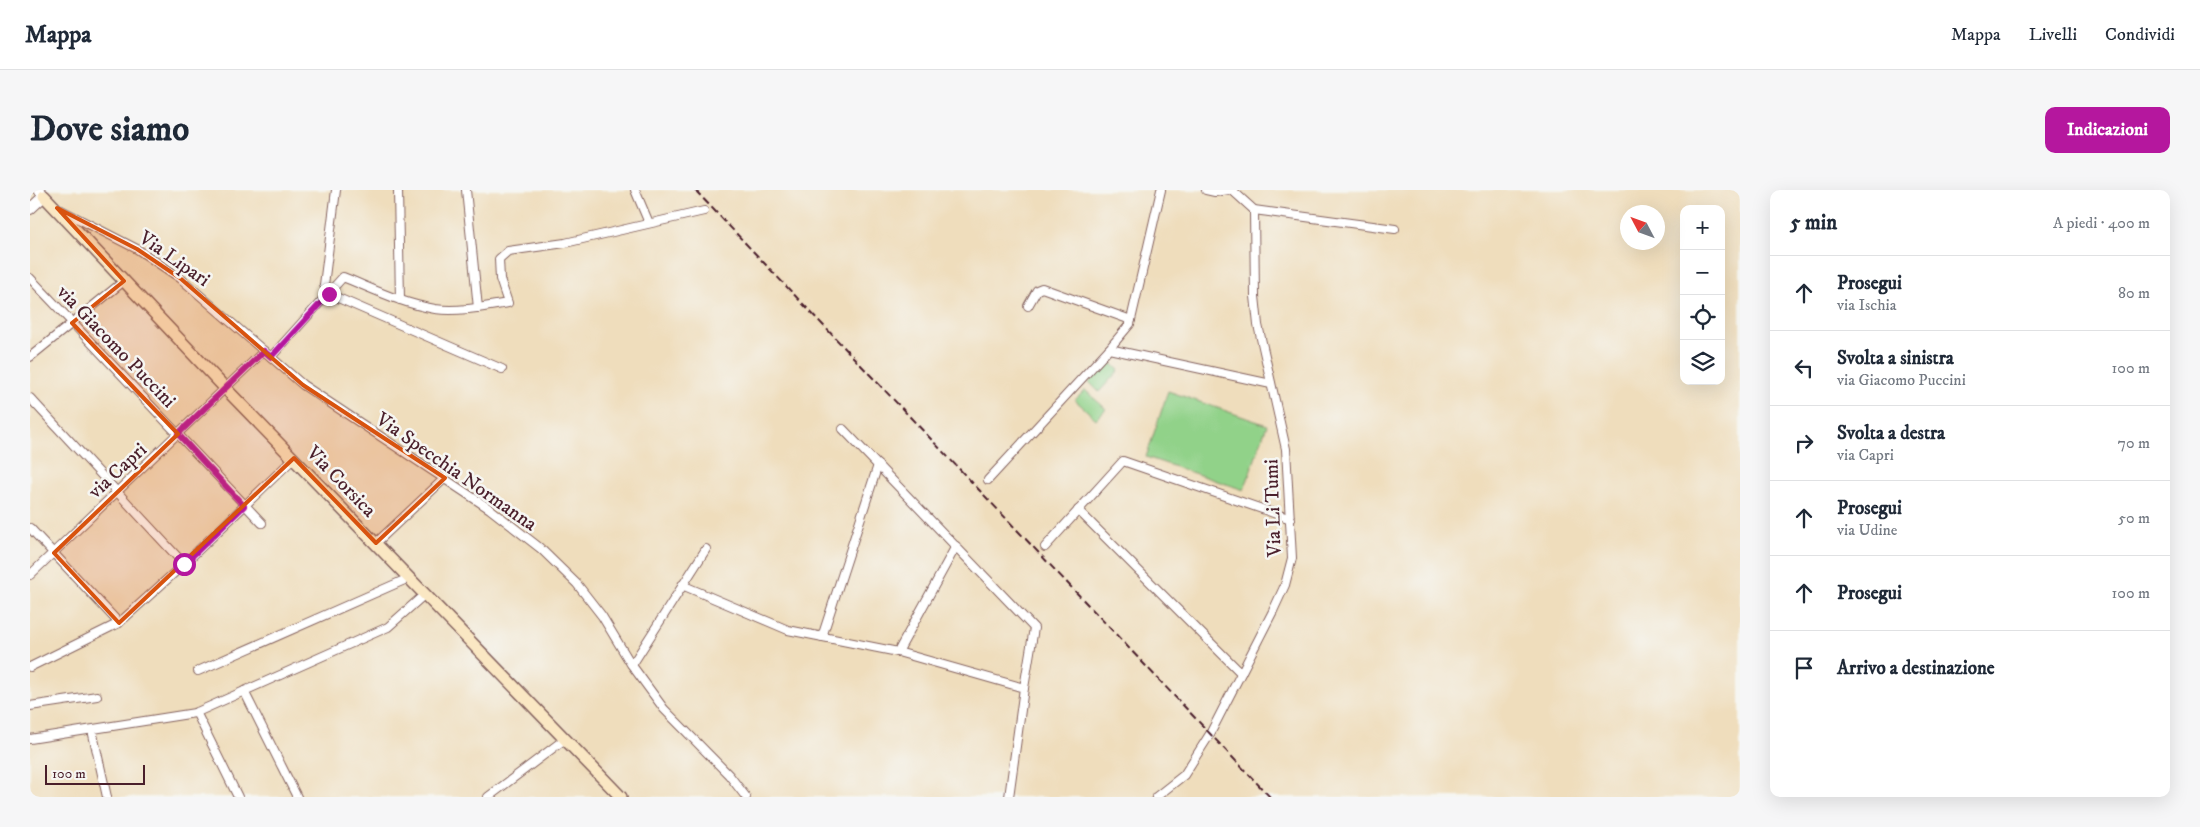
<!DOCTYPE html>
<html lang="it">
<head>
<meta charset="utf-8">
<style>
	body { margin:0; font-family:"IM FELL DW Pica",serif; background:#f6f6f7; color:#1f2937 }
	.controls { position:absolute; right:15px; top:15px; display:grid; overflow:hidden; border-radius:10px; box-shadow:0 5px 20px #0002 }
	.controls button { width:45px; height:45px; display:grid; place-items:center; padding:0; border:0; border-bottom:1px solid #e0e1e3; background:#fff; color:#1f2937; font:25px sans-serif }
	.compass { position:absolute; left:1590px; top:15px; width:45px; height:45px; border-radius:50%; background:#fff; box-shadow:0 5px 20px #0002; rotate:311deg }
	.scale { position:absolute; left:15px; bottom:12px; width:100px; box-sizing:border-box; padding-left:5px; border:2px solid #4a1f2b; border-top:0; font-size:14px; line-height:18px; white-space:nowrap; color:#4a1f2b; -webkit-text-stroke:4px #f6f6f2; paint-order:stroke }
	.stop { position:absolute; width:15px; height:15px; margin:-11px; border:4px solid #b5179e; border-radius:50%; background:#fff }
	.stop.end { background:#b5179e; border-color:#fff; box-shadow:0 1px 5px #0008 }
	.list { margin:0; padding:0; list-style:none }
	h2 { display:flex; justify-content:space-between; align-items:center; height:65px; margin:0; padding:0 20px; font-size:21px }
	h2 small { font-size:16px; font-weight:400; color:#747a83 }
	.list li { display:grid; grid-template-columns:32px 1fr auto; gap:15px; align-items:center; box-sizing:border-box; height:75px; padding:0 20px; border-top:1px solid #e0e1e3 }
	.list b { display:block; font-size:19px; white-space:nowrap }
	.list p { margin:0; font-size:16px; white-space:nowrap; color:#747a83 }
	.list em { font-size:16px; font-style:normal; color:#747a83 }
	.icon { flex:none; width:28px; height:28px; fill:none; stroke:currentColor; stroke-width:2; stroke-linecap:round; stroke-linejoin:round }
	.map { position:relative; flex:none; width:1710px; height:607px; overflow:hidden; border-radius:10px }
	header { display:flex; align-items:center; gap:30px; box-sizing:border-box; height:70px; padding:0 25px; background:#fff; border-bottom:1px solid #e0e1e3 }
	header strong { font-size:24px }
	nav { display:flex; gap:28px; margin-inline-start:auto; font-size:18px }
	.intro { display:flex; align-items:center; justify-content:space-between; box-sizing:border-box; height:120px; padding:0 30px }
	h1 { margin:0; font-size:35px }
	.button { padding:12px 22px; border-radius:10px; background:#b5179e; color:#fff; font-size:18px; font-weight:700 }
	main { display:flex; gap:30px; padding:0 30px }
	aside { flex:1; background:#fff; border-radius:10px; box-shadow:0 5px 20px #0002 }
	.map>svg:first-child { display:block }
	.green { fill:#91d289; stroke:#6e785a }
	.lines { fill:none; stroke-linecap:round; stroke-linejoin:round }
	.minor-casing { stroke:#84625e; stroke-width:10 }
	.tertiary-casing { stroke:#84625e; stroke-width:12 }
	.secondary-casing { stroke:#84625e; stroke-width:14 }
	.minor { stroke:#fff; stroke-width:8 }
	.tertiary { stroke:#fff; stroke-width:10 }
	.secondary { stroke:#fae7c3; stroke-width:11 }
	.rail { stroke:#4a1f2b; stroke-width:2; stroke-dasharray:8 4; stroke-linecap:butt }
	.route { stroke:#b5179e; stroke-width:6 }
	.marked { fill:#d8530f; fill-opacity:0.2; stroke:#d8530f; stroke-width:4; stroke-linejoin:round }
	.labels { text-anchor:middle; stroke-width:5; stroke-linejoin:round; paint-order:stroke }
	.street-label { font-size:20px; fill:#4a1f2b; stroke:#f6f6f2 }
</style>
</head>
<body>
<header>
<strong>Mappa</strong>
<nav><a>Mappa</a><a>Livelli</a><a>Condividi</a></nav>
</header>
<div class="intro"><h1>Dove siamo</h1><a class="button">Indicazioni</a></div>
<main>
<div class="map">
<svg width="1710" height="607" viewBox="0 0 1710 607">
	<rect width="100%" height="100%" fill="#f6f6f2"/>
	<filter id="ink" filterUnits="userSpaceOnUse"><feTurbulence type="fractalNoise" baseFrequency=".02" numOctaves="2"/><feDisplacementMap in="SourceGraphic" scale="10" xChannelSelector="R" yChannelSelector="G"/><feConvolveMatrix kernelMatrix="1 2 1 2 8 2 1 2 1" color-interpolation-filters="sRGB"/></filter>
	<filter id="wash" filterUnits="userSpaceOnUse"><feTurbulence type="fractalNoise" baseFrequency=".0096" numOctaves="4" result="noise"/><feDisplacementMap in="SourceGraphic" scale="20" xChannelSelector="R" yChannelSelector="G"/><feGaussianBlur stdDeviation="1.12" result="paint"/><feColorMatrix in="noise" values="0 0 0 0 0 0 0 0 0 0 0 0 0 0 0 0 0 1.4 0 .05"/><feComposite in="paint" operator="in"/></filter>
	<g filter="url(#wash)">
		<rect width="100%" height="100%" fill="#efddbc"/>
		<g class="green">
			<polygon points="1079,171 1089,180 1069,202 1059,192"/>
			<polygon points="1055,200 1076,219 1066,229 1045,210"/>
			<polygon points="1138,201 1237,235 1214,300 1116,267"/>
		</g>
	</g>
	<g filter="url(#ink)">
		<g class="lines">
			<g class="minor-casing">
				<g id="minor">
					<polyline points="306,0 294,95 299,104 472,179"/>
					<polyline points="368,0 370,110"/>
					<polyline points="436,0 448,118"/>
					<polyline points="605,0 619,33"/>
					<polyline points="1176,0 1185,2 1199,0"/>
					<polyline points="31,20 107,59 150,88 273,195 460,319 510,358 547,394 572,426 601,474 634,519 699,585 716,607"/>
					<polyline points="1224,20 1365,39"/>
					<polyline points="0,88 232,333"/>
					<polyline points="998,116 1007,100 1012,98 1101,130"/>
					<polyline points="1079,159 1100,134 1131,0"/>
					<polyline points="0,167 94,91"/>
					<path d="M241,167L313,87C343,99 373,114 405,119C428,122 454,117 478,113L470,89L469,69L478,61L535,53L674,21"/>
					<polyline points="0,208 154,374"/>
					<polyline points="813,239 1004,438 994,498"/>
					<polyline points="958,290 1079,159 1241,194"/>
					<polyline points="1048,320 1211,483"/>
					<polyline points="0,338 89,433"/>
					<polyline points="346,353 415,288"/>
					<polyline points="1015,357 1093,271 1261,329"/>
					<polyline points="0,385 234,161"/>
					<polyline points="652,395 758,440 868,462 994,498 979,607"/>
					<polyline points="792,447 848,275"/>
					<polyline points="868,462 926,356"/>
					<polyline points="602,475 676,359"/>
					<polyline points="0,477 89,433 154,374 264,268"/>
					<polyline points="168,481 379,388"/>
					<polyline points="214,501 267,607"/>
					<polyline points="0,516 67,506"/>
					<polyline points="166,522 208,607"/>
					<polyline points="62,540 77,607"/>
					<polyline points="0,549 165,523 358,437 395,404"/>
					<polyline points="458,607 535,549"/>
					<polyline points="1126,607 1154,585 1180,544 1243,421 1255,395 1262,368 1256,259 1228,135 1225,106 1224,20 1202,0"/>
				</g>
			</g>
			<g class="tertiary-casing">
				<polyline id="tertiary" points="0,19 14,6 9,0"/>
			</g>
			<g class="secondary-casing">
				<polyline id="secondary" points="14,6 196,199 591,607"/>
			</g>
			<use href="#minor" class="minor"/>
			<use href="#tertiary" class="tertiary"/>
			<use href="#secondary" class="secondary"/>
			<polyline class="rail" points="665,0 1240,607"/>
		</g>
	</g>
	<g class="lines" filter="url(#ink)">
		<polyline class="route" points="154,374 214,316 148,244 234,161 241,167 299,104"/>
	</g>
	<path class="marked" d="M27,18L107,59L150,88L273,195L415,288L346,353L264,268L89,433L24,363L148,244L42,133L94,91Z"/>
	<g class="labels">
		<g class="street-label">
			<text transform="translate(145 68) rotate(35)" y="7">Via Lipari</text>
			<text transform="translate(87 156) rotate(46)" y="7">via Giacomo Puccini</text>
			<text transform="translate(87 280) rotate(-43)" y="7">via Capri</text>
			<text transform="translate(427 281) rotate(35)" y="7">Via Specchia Normanna</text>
			<text transform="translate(312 291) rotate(46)" y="7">Via Corsica</text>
			<text transform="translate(1242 318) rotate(-92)" y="7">Via Li Tumi</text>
		</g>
	</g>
</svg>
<div class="controls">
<button>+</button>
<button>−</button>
<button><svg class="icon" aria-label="locate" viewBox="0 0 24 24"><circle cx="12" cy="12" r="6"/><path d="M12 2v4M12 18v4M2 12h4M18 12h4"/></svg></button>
<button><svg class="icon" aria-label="layers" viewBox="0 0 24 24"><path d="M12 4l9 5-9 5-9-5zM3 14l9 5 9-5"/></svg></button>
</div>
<svg class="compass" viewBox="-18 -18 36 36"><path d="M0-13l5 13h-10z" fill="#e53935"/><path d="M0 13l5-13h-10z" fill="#747a83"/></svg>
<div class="scale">100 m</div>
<div class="stop" style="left:154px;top:374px"></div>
<div class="stop end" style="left:299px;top:104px"></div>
</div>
<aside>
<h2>5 min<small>A piedi · 400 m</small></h2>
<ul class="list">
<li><svg class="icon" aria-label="ahead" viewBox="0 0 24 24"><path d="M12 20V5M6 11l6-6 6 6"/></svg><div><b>Prosegui</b><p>via Ischia</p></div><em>80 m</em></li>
<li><svg class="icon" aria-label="left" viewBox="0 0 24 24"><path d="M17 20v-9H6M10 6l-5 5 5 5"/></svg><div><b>Svolta a sinistra</b><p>via Giacomo Puccini</p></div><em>100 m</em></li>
<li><svg class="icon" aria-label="right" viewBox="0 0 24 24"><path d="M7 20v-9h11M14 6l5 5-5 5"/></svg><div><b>Svolta a destra</b><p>via Capri</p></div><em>70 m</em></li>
<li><svg class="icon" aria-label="ahead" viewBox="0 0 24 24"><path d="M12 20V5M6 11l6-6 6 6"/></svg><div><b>Prosegui</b><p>via Udine</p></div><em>50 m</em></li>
<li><svg class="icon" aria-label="ahead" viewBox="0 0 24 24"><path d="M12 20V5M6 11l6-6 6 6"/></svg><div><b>Prosegui</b></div><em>100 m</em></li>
<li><svg class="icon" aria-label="arrive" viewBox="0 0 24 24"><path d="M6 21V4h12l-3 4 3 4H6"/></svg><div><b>Arrivo a destinazione</b></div></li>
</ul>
</aside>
</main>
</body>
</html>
